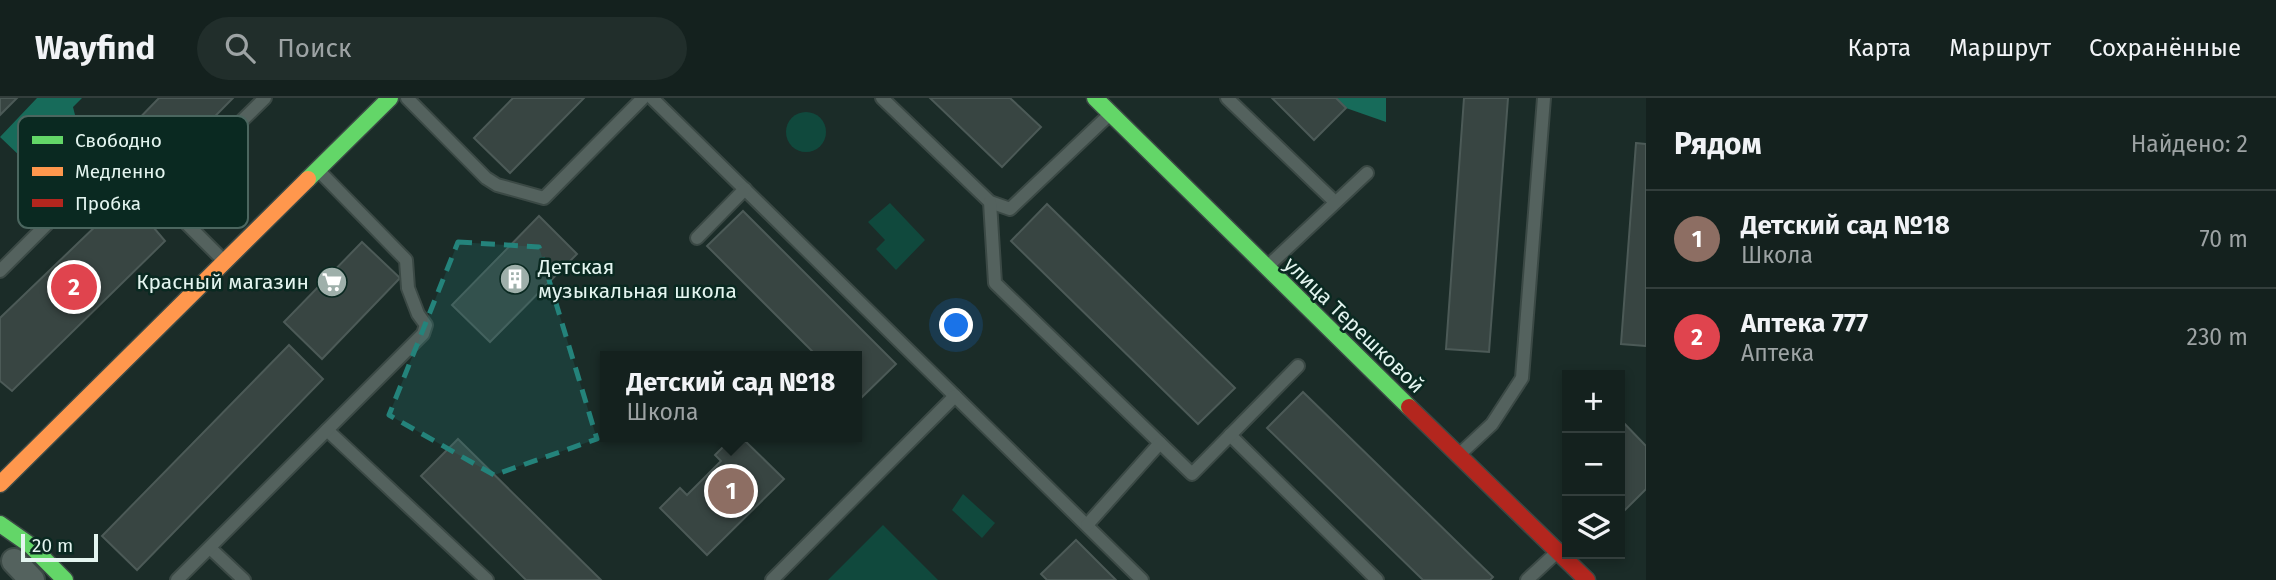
<!DOCTYPE html>
<html lang="ru">
<head>
<meta charset="utf-8">
<style>
	body { margin:0; font-family:"Fira Sans",sans-serif; background:#212e2b; color:#f1f3f6 }
	.controls { position:absolute; right:21px; bottom:21px; display:grid; overflow:hidden; border-radius:0px; box-shadow:0 4px 10px #0003 }
	.controls button { width:63px; height:63px; display:grid; place-items:center; padding:0; border:0; border-bottom:2px solid #333e3c; background:#14211e; color:#f1f3f6; font:35px sans-serif }
	.scale { position:absolute; left:21px; bottom:18px; width:77px; box-sizing:border-box; padding-left:7px; border:4px solid #e4f5f0; border-top:0; font-size:19px; line-height:24px; white-space:nowrap; color:#e4f5f0; -webkit-text-stroke:5px #0a2921; paint-order:stroke }
	.you { position:absolute; left:957px; top:228px; width:24px; height:24px; margin:-18px; border:5px solid #fff; border-radius:50%; background:#1a73e8; box-shadow:0 0 0 10px #1a73e833 }
	.badge { display:grid; place-items:center; width:46px; height:46px; border-radius:50%; background:#0b8043; color:#fff; font-size:23px; font-weight:700 }
	.pin { position:absolute; translate:-50% -50%; border:4px solid #fff; box-shadow:0 2px 7px #0006 }
	.popup { position:absolute; left:600px; top:253px; width:262px; height:91px; box-sizing:border-box; display:grid; place-content:center; border-radius:0px; background:#14211e; filter:drop-shadow(0 2px 5px #0005); font-size:23px; white-space:nowrap; color:#9da3a4 }
	.popup b { font-size:26px; color:#f1f3f6 }
	.popup::after { content:''; position:absolute; left:50%; top:100%; margin-left:-14px; border:14px solid transparent; border-top-color:#14211e }
	.list { margin:0; padding:0; list-style:none }
	h2 { display:flex; justify-content:space-between; align-items:center; height:91px; margin:0; padding:0 28px; font-size:30px }
	h2 small { font-size:23px; font-weight:400; color:#9da3a4 }
	.list li { display:grid; grid-template-columns:46px 1fr auto; gap:21px; align-items:center; box-sizing:border-box; height:98px; padding:0 28px; border-top:2px solid #333e3c }
	.list b { display:block; font-size:26px; white-space:nowrap }
	.list p { margin:0; font-size:23px; white-space:nowrap; color:#9da3a4 }
	.list em { font-size:23px; font-style:normal; color:#9da3a4 }
	.icon { flex:none; width:38px; height:38px; fill:none; stroke:currentColor; stroke-width:2; stroke-linecap:round; stroke-linejoin:round }
	.map { position:relative; flex:none; width:1646px; height:482px; overflow:hidden }
	header { display:flex; align-items:center; gap:42px; box-sizing:border-box; height:98px; padding:0 35px; background:#14211e; border-bottom:2px solid #333e3c }
	header strong { font-size:33px }
	nav { display:flex; gap:38px; margin-inline-start:auto; font-size:24px }
	.search { width:490px; height:63px; background:#212e2b; display:flex; align-items:center; gap:18px; box-sizing:border-box; padding:0 24px; border-radius:38px; color:#9da3a4; font-size:26px }
	main { display:flex }
	aside { flex:1; background:#14211e }
	.map>svg:first-child { display:block }
	.green { fill:#10493d }
	.forest { fill:#176b5a }
	.building { fill:#384542; stroke:#4c5a57; stroke-width:2 }
	.lines { fill:none; stroke-linecap:round; stroke-linejoin:round }
	.lane-casing { stroke:#3b4945; stroke-width:16 }
	.street-casing { stroke:#3b4945; stroke-width:28 }
	.fast-casing { stroke:#3b4945; stroke-width:19 }
	.slow-casing { stroke:#3b4945; stroke-width:19 }
	.jam-casing { stroke:#3b4945; stroke-width:19 }
	.lane { stroke:#54625e; stroke-width:12 }
	.street { stroke:#54625e; stroke-width:24 }
	.fast { stroke:#63d668; stroke-width:16 }
	.slow { stroke:#ff974d; stroke-width:16 }
	.jam { stroke:#b3261e; stroke-width:16 }
	.marked { fill:#24837b; fill-opacity:0.2; stroke:#24837b; stroke-width:5; stroke-dasharray:14 9; stroke-linejoin:round }
	.labels { text-anchor:middle; stroke-width:5; stroke-linejoin:round; paint-order:stroke }
	.poi-label { font-size:21px; fill:#e4f5f0; stroke:#0a2921; text-anchor:start }
	.street-label { font-size:21px; fill:#e4f5f0; stroke:#0a2921 }
	.key { fill:#0a2921; stroke:#4b665f; stroke-width:2 }
	.key-label { font-size:19px; fill:#e4f5f0 }
</style>
</head>
<body>
<header>
<strong>Wayfind</strong>
<div class="search"><svg class="icon" aria-label="search" viewBox="0 0 24 24"><circle cx="10" cy="10" r="6"/><path d="M15 15l6 6"/></svg>Поиск</div>
<nav><a>Карта</a><a>Маршрут</a><a>Сохранённые</a></nav>
</header>
<main>
<div class="map">
<svg width="1646" height="482" viewBox="0 0 1646 482">
	<rect width="100%" height="100%" fill="#1b2c28"/>
	<g class="green">
		<circle cx="806" cy="34" r="20"/>
		<polygon points="890,105 925,142 896,172 876,151 885,142 868,124"/>
		<polygon points="963,396 995,425 982,440 952,412"/>
		<polygon points="883,427 938,482 828,482"/>
	</g>
	<g class="forest">
		<polygon points="37,0 82,0 73,9 79,33 106,66 68,104 0,39"/>
		<polygon points="1336,0 1386,0 1386,24 1346,10"/>
	</g>
	<g class="building">
		<polygon points="0,0 17,0 0,17"/>
		<polygon points="159,0 233,0 164,70 126,34"/>
		<polygon points="513,0 584,0 510,75 474,40"/>
		<polygon points="930,0 1010,0 1041,29 1002,69"/>
		<polygon points="1272,0 1336,0 1346,10 1314,42"/>
		<polygon points="1464,0 1508,0 1489,254 1446,251"/>
		<polygon points="1636,45 1646,46 1646,248 1621,246"/>
		<polygon points="127,98 165,143 12,293 0,283 0,220"/>
		<polygon points="1047,106 1235,290 1198,326 1011,143"/>
		<polygon points="743,113 896,266 860,301 857,298 857,258 817,258 707,148"/>
		<polygon points="539,118 577,156 490,244 452,207"/>
		<polygon points="362,144 400,180 322,261 284,224"/>
		<polygon points="289,247 323,281 137,472 102,438"/>
		<polygon points="1303,294 1493,479 1490,482 1423,482 1267,330"/>
		<polygon points="1620,321 1646,348 1646,391 1623,414 1620,410"/>
		<polygon points="733,339 741,339 784,381 707,457 660,410 680,390 687,397 721,363 715,357"/>
		<polygon points="458,341 601,482 526,482 421,378"/>
		<polygon points="1076,442 1116,482 1047,482 1041,476"/>
	</g>
	<g class="lines">
		<g class="lane-casing">
			<g id="lane">
				<polyline points="407,0 486,80 497,87 544,100 643,0"/>
				<polyline points="652,0 1142,482"/>
				<polyline points="882,0 990,104 1010,111 1109,17"/>
				<polyline points="1227,0 1335,104"/>
				<polyline points="162,101 265,0"/>
				<polyline points="990,104 995,185 1160,345"/>
				<polyline points="697,140 745,91"/>
				<polyline points="1268,168 1367,75"/>
				<polyline points="0,173 117,56 222,161"/>
				<polyline points="327,332 487,482"/>
				<polyline points="1230,337 1377,482"/>
				<polyline points="1461,355 1492,326 1522,280 1544,0"/>
				<polyline points="1087,427 1160,345 1192,376 1298,268"/>
				<polyline points="210,450 244,482"/>
				<polyline points="177,482 423,236 426,227 418,216 408,190 406,162 320,74"/>
				<polyline points="772,482 955,298"/>
				<polyline points="1527,482 1555,456"/>
			</g>
		</g>
		<g class="street-casing">
			<polyline id="street" points="14,463 32,482"/>
		</g>
		<g class="fast-casing">
			<g id="fast">
				<polyline points="1095,0 1409,309"/>
				<polyline points="308,81 390,0"/>
				<polyline points="0,426 30,447 65,482"/>
			</g>
		</g>
		<g class="slow-casing">
			<polyline id="slow" points="0,386 308,81"/>
		</g>
		<g class="jam-casing">
			<polyline id="jam" points="1409,309 1587,482"/>
		</g>
		<use href="#lane" class="lane"/>
		<use href="#street" class="street"/>
		<use href="#fast" class="fast"/>
		<use href="#slow" class="slow"/>
		<use href="#jam" class="jam"/>
	</g>
	<path class="marked" d="M458,144L539,149L597,341L494,377L389,317Z"/>
	<defs>
		<g id="building-disc" transform="scale(1.575)"><circle r="9.5" fill="#9eafaa" stroke="#0a2921"/><path d="M-4-6H4V6H1V3H-1V6H-4ZM-2.5-4.3h1.7v1.8h-1.7ZM.8-4.3h1.7v1.8H.8ZM-2.5-1h1.7V.8h-1.7ZM.8-1h1.7V.8H.8Z" fill="#fff"/></g>
		<g id="supermarket-disc" transform="scale(1.575)"><circle r="9.5" fill="#9eafaa" stroke="#0a2921"/><path d="M-6-5.5h2.5l.6 2H6L4.5 2H-2.5L-4.4-4H-6ZM-1.5 3.2a1.3 1.3 0 1 0 .1 0ZM3 3.2a1.3 1.3 0 1 0 .1 0Z" fill="#fff"/></g>
	</defs>
	<g fill-rule="evenodd">
		<use href="#building-disc" x="515" y="181"/>
		<use href="#supermarket-disc" x="332" y="184"/>
	</g>
	<g class="labels">
		<g class="poi-label">
			<text x="538" y="176">Детская<tspan x="538" dy="24">музыкальная школа</tspan></text>
			<text x="309" y="191" text-anchor="end">Красный магазин</text>
		</g>
		<g class="street-label">
			<text transform="translate(1354 227) rotate(44)" y="7">улица Терешковой</text>
		</g>
	</g>
	<rect x="18" y="18" width="230" height="112" rx="10" class="key"/>
	<rect x="32" y="38" width="31" height="8" fill="#63d668"/>
	<rect x="32" y="69" width="31" height="9" fill="#ff974d"/>
	<rect x="32" y="101" width="31" height="8" fill="#b3261e"/>
	<g class="key-label">
		<text x="75" y="49">Свободно</text>
		<text x="75" y="80">Медленно</text>
		<text x="75" y="112">Пробка</text>
	</g>
</svg>
<div class="controls">
<button>+</button>
<button>−</button>
<button><svg class="icon" aria-label="layers" viewBox="0 0 24 24"><path d="M12 4l9 5-9 5-9-5zM3 14l9 5 9-5"/></svg></button>
</div>
<div class="scale">20 m</div>
<div class="you"></div>
<div class="pin badge" style="left:731px;top:393px;background:#8d6e63">1</div>
<div class="popup"><b>Детский сад №18</b>Школа</div>
<div class="pin badge" style="left:74px;top:189px;background:#e0444e">2</div>
</div>
<aside>
<h2>Рядом<small>Найдено: 2</small></h2>
<ul class="list">
<li><span class="badge" style="background:#8d6e63">1</span><div><b>Детский сад №18</b><p>Школа</p></div><em>70 m</em></li>
<li><span class="badge" style="background:#e0444e">2</span><div><b>Аптека 777</b><p>Аптека</p></div><em>230 m</em></li>
</ul>
</aside>
</main>
</body>
</html>
